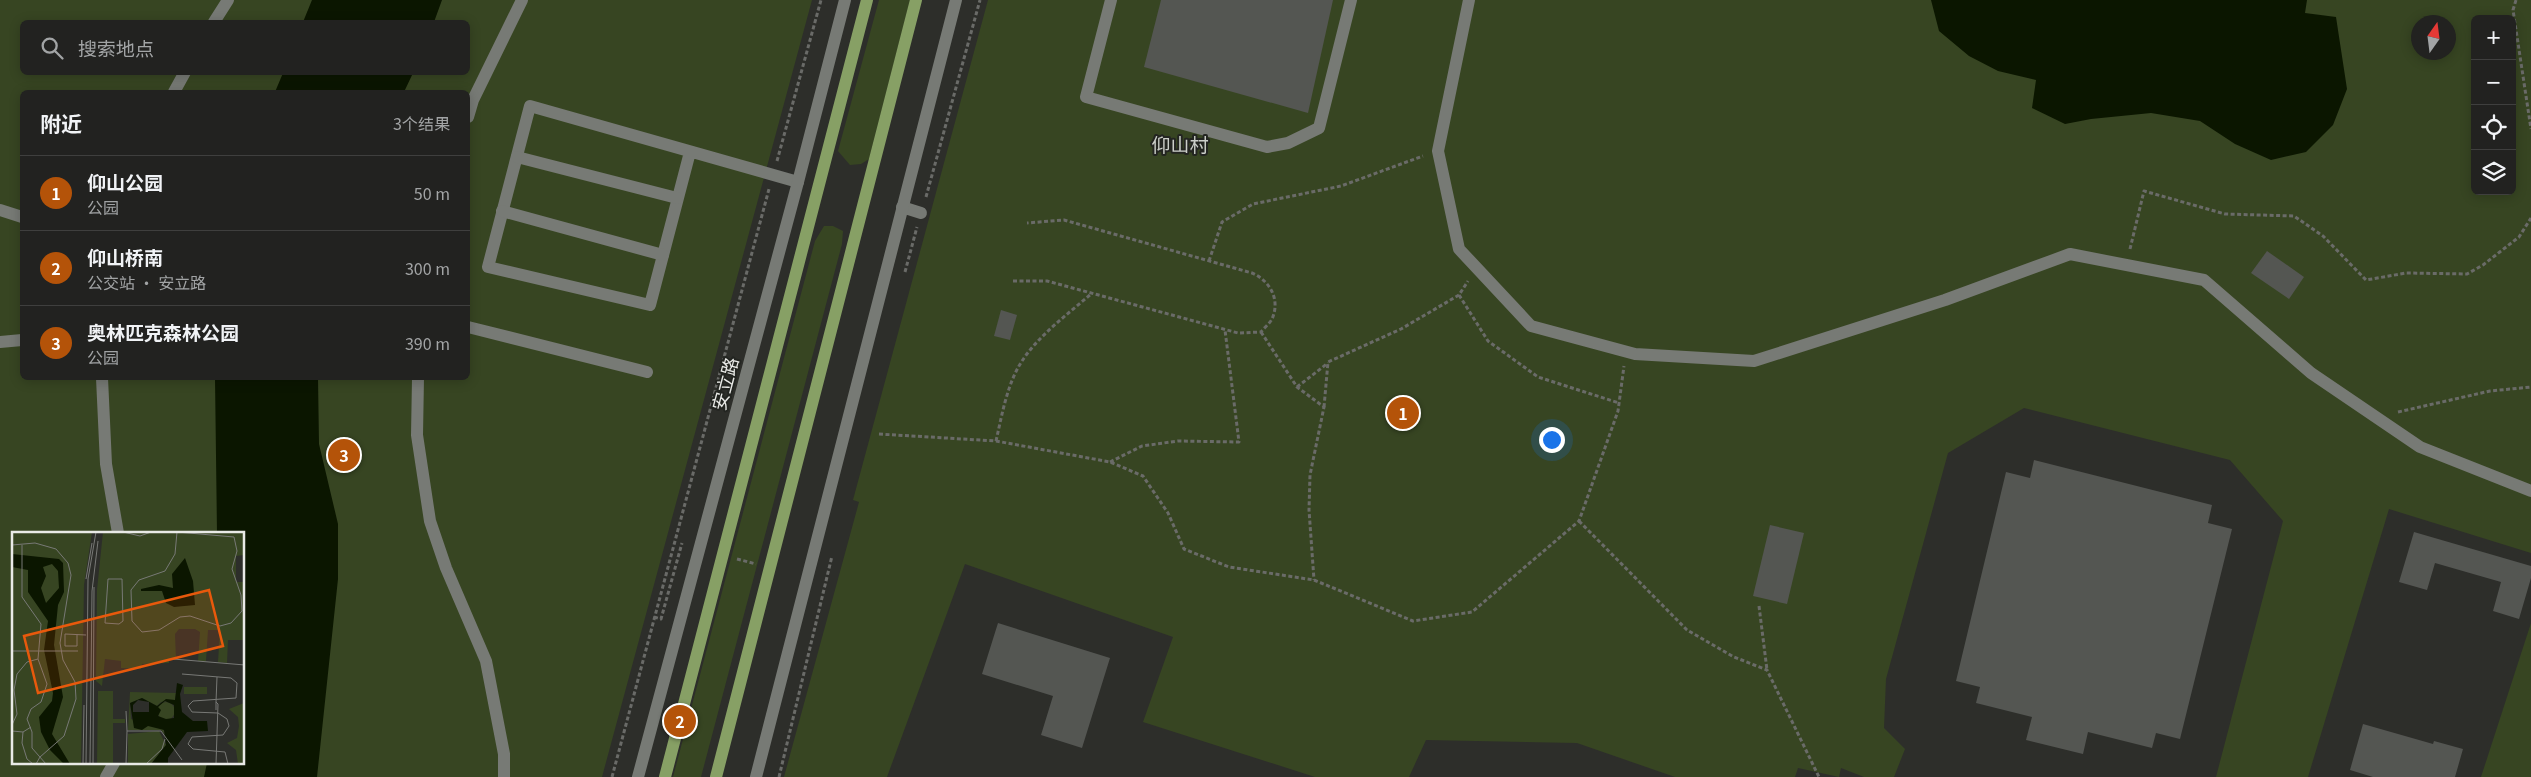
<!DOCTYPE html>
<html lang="zh">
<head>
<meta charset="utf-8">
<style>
	body { margin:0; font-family:Georgia,"Noto Sans SC",serif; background:#2a2a29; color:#f1f3f6 }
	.controls { position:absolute; right:15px; top:15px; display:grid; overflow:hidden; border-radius:8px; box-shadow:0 2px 12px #0003 }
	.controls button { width:45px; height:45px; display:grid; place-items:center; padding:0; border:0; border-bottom:1px solid #3f3f3e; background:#222220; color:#f1f3f6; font:25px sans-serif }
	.compass { position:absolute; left:2411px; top:15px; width:45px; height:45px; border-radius:50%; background:#222220; box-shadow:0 2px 12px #0003; rotate:14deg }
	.you { position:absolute; left:1551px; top:439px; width:18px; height:18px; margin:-12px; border:4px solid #fff; border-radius:50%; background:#1a73e8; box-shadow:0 0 0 8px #1a73e833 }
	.badge { display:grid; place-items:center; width:32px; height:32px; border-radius:50%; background:#b45309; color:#fff; font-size:16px; font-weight:700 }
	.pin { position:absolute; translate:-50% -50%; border:2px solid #fff; box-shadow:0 1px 5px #0006 }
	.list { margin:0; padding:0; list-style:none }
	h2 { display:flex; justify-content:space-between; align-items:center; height:65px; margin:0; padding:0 20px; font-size:21px }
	h2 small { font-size:16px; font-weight:400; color:#a2a4a5 }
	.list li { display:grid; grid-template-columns:32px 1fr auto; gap:15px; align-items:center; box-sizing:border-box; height:75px; padding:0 20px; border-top:1px solid #3f3f3e }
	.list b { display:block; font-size:19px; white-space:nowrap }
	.list p { margin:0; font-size:16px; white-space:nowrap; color:#a2a4a5 }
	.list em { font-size:16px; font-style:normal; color:#a2a4a5 }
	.icon { flex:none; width:28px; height:28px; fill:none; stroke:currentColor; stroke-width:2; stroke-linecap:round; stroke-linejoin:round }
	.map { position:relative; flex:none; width:2531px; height:777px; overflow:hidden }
	.search { position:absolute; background:#222220; box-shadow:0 2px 12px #0003; left:20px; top:20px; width:450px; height:55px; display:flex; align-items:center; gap:12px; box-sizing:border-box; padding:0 18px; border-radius:8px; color:#a2a4a5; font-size:19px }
	.panel { position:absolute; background:#222220; box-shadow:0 2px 12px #0003; left:20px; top:90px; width:450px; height:290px; border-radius:8px }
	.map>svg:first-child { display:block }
	.green { fill:#374522; fill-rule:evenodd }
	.water { fill:#0b1600 }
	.building { fill:#545652 }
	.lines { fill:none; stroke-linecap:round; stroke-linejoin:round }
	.path { stroke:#6a6b68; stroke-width:3; stroke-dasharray:4 2.5; stroke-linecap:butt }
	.minor { stroke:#777a75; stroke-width:12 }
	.major { stroke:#87a065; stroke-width:12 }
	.labels { text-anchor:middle; stroke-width:4; stroke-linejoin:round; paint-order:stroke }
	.street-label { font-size:18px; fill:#e9eae7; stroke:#232521 }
	.neighbourhood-label { font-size:19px; fill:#cbcec9; stroke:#232521 }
	.inset-road { fill:none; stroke:#787976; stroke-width:1 }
	.view { fill:#e8590c; fill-opacity:0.15; stroke:#e8590c; stroke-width:2.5 }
	.inset-edge { fill:none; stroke:#e9eae7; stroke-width:2.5 }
</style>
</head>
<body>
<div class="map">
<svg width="2531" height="777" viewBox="0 0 2531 777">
	<rect width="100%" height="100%" fill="#2d2e2a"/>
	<g class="green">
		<path d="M0,0H812L602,777H0ZM22,22H468V72H22ZM22,92H468V378H22ZM14,533H244V763H14Z"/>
		<polygon points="879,0 910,0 869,159 861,164 850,165 838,151"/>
		<path d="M988,0H2531V553L2389,509L2308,777H2216L2283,521L2230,460L2024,408L1948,453L1886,679L1884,728L1905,749L1894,777H1864L1841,768L1839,777L1798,768L1795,777H1675L1577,743L1426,740L1409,777H1315L1143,722L1173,637L965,564L887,777H784L859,502L853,500ZM2475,19H2512V191H2475ZM2418,22H2448V52H2418Z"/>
		<polygon points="824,226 833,226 843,231 842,244 701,777 673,777 815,241"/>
		<polygon points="2531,623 2531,777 2481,777"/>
	</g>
	<g class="water">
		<polygon points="312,0 442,0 434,22 303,22"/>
		<polygon points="1931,0 2307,0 2305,13 2336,17 2347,89 2333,125 2306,152 2271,160 2235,144 2200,121 2151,113 2091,119 2065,124 2032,108 2036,80 1998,71 1969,56 1939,31"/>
		<polygon points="283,73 283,72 413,73 404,92 275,92"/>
		<polygon points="215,378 318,378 319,444 338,524 338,579 317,777 204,777 207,763 244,763 244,533 217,533"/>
	</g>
	<g class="building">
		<polygon points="1161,0 1333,0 1308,113 1144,67"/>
		<polygon points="2267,251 2304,277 2289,299 2251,273"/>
		<polygon points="1001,310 1017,315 1010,340 994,336"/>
		<polygon points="2034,460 2212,505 2208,523 2232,529 2180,739 2156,733 2152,748 2088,732 2083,754 2026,740 2032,717 1976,703 1980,687 1956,681 2006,472 2030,478"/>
		<polygon points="1770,525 1804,533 1787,604 1753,596"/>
		<polygon points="2414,532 2531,566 2531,578 2519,619 2493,611 2501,582 2435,563 2427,590 2399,582"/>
		<polygon points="998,623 1110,658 1082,748 1041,735 1053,696 982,674"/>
		<polygon points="2363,724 2433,744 2434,741 2463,749 2455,777 2373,777 2350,770"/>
	</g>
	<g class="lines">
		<g class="path">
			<polyline points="2516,0 2513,10 2531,129"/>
			<polyline points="777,161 821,0"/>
			<polyline points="926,197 980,0"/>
			<polyline points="2130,249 2144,191 2225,214 2294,216 2323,236 2366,280 2406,273 2467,274 2483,265 2519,237 2531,218"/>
			<polyline points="1209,261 1222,222 1253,204 1341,186 1423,156"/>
			<polyline points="905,272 917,227"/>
			<path d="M1013,281H1047L1238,333L1261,332C1264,328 1270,323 1272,319C1281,299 1269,280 1252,273L1064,220L1027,223"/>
			<polyline points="1459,295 1488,341 1538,377 1619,403"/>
			<polyline points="1261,332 1297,387 1324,407 1310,475 1309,510 1314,580"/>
			<polyline points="1297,387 1328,363"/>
			<polyline points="1324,407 1328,362 1401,329 1459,295 1468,281"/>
			<polyline points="2398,412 2490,391 2531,387"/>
			<polyline points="879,434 996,441 1110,462 1143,476 1168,513 1184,549 1229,567 1314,580 1413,621 1472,612 1579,521 1618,411 1624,366"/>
			<path d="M996,441C1002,415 1007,384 1022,361C1039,335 1068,314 1091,294"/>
			<polyline points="1110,462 1142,446 1178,441 1239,442 1225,330"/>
			<polyline points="1579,521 1687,630 1734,657 1767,670 1819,777"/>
			<polyline points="737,559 756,564"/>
			<polyline points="1759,606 1767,670"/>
			<polyline points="654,617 661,619 682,543"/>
			<polyline points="612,777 769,189"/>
			<polyline points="779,777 832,556"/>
		</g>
		<g class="minor">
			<polyline points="1111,0 1086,97 1267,147 1288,143 1319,128 1351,0"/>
			<polyline points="1469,0 1438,151 1459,249 1531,326 1635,354 1754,361 1945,300 2070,254 2204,280 2311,373 2420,447 2531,491"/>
			<polyline points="214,22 228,0"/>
			<polyline points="174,92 185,72"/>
			<polyline points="468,117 473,100 522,0"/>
			<polyline points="690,152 650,305 488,267 530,106 798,182"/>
			<polyline points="517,157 677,198"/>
			<polyline points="902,207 921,213"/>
			<polyline points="0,210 22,217"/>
			<polyline points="502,211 663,255"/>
			<polyline points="468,327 647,372"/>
			<polyline points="0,342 22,340"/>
			<polyline points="102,378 106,464 118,533"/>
			<polyline points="418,378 417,435 430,521 446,568 486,661 504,754 504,777"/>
			<polyline points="106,777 114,763"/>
			<polyline points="638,777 798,182 845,0"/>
			<polyline points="756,777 956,0"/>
		</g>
		<g class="major">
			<polyline points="665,777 867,0"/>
			<polyline points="716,777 916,0"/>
		</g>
	</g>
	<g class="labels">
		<g class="street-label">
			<text transform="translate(726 384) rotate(-75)" y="6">安立路</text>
		</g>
		<g class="neighbourhood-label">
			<text x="1180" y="152">仰山村</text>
		</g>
	</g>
	<g transform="translate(12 532)">
		<rect width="232" height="232" fill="#2d2e2a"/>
		<path d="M0,0H80L72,53L69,232H0ZM91,0H232V23L224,24V50H232V108H216L215,131L206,130L208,98H196L194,129H186L188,100L183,97H167L163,102L164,127H157V131L130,132L129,137L109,136V129L93,127L90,154L84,149L85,58ZM172,155H195V162H172ZM86,159H101V187H113V191H101V232H85ZM118,160L164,161L163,168L149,170L145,174L130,166L118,171L119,187L150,195L155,205L149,198H116ZM145 179a9 9 0 1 1 18 0a9 9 0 1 1-18 0ZM232,171V232H226L224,218L215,211L225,206L227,194L226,185L217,177ZM147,199L154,213L139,232H116V202Z" fill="#374522"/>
		<path d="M0,22L47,27L51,31L52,60L46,73L42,113L51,165L40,202L58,232H52L38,218L29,200L27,185L40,169L41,161L32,118L36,89L16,60V38L0,35ZM40,32L46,39L47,56L34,71L29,56L34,44L31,35ZM173,26L181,49L183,73L162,75L154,71L150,59H129V57L147,53L161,56L160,42ZM165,151L171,153L168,162L170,180L181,189H195L196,199L175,200L156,226V232H139L154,213L152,198L136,194L130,198L122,196L118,171L130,166L145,174L154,167L163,168ZM126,168L137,170V180H121V173ZM153,169L162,173V186L154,187L146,184L149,178L146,175Z" fill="#0b1600" fill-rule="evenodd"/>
		<path class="inset-road" d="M111,0L128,4L139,0M165,0L222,5L225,19L220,37L229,63L230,79L219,91L208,94L178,84L168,85L147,98L130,100L120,89L119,58L127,48L153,39L163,22ZM0,13L23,11L44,17L56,31L59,43L48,111L51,128L63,150L64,167L52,204L28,225L24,232M10,13V65L29,92L26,127L35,152L29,170L19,177L15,187L20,200V216L34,232M74,47L80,11M96,47H110L111,89L107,92L93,91ZM65,102V114H53V102L74,103M0,119H66M161,127L233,133M170,142L219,146L225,151L224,166L181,169L176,174L180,180L206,181L215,187L217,194L211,203L180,205L176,212L181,217L213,220L216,232M204,170L205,145M114,179L115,199H149L170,228M0,193L5,182L2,158L5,142L15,130L26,127M0,199L11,200L19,195M11,200L10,211L15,227L21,232M71,232L72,173M74,232L76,47L84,0M78,232L80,59L86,9M81,232L82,55M114,232L115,199M134,232L150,217L153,207M204,232L206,172L204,170V178"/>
		<path class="view" d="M197,58L211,114L26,161L12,104Z"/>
		<rect width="232" height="232" class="inset-edge"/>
	</g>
</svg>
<div class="controls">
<button>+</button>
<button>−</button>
<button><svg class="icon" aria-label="locate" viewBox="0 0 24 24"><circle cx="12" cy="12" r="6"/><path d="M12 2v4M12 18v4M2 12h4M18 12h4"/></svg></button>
<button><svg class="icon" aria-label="layers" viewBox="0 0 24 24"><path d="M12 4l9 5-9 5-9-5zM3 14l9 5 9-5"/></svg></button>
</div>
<svg class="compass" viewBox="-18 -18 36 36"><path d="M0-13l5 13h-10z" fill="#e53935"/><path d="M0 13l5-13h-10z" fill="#a2a4a5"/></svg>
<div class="you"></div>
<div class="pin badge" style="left:1403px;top:413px">1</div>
<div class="pin badge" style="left:680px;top:721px">2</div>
<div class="pin badge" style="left:344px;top:455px">3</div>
<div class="search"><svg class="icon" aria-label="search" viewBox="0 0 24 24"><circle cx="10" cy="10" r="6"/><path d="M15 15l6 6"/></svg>搜索地点</div>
<section class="panel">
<h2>附近<small>3个结果</small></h2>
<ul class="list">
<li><span class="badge">1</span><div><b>仰山公园</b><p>公园</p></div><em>50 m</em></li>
<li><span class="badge">2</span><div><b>仰山桥南</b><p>公交站 · 安立路</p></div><em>300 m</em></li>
<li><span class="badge">3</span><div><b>奥林匹克森林公园</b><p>公园</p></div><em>390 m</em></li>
</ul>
</section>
</div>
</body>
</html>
